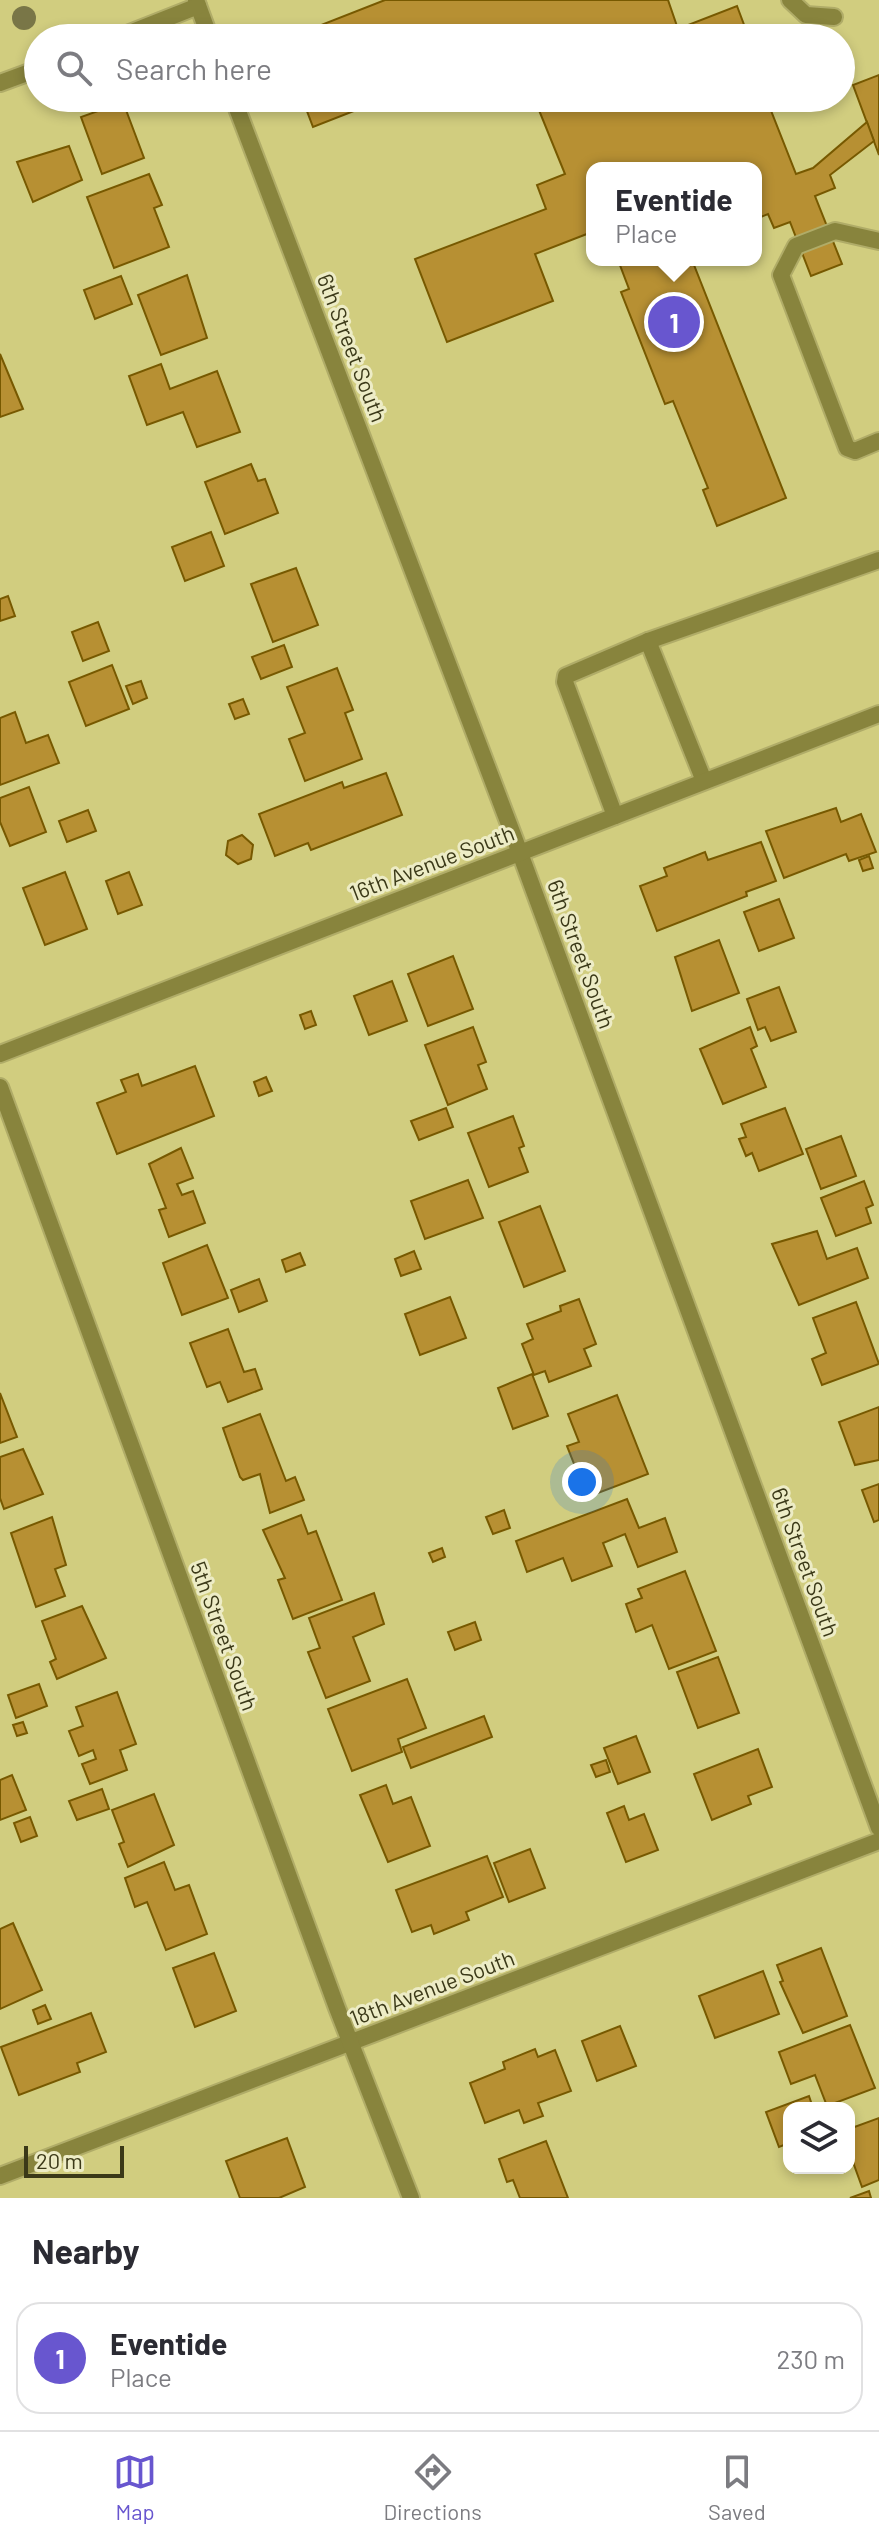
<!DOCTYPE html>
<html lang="en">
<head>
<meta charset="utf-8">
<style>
	body { margin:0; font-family:Barlow,sans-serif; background:#f2f2f3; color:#2b2b33 }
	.controls { position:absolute; right:24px; bottom:24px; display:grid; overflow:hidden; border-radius:16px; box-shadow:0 4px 12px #0003 }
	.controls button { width:72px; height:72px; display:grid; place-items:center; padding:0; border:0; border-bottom:2px solid #e1e1e2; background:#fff; color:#2b2b33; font:40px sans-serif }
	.scale { position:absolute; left:24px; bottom:20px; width:100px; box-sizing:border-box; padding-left:8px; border:4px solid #3b3918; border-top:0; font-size:22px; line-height:28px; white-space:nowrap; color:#3b3918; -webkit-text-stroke:6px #edecc6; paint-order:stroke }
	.you { position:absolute; left:582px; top:1482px; width:28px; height:28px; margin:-20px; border:6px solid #fff; border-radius:50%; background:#1a73e8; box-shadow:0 0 0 12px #1a73e833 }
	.badge { display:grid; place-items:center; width:52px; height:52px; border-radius:50%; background:#6856cf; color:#fff; font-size:26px; font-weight:700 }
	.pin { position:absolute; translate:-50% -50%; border:4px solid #fff; box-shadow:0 2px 8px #0006 }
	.popup { position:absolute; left:586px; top:162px; width:176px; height:104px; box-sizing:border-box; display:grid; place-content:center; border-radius:16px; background:#fff; filter:drop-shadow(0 2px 6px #0005); font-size:26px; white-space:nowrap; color:#7c7c81 }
	.popup b { font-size:30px; color:#2b2b33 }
	.popup::after { content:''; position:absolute; left:50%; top:100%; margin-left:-16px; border:16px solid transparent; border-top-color:#fff }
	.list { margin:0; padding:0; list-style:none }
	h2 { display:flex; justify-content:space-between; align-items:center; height:104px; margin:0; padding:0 32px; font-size:34px }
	h2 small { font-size:26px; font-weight:400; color:#7c7c81 }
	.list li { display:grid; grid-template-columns:52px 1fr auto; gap:24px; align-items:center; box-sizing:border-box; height:112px; margin:0 16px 16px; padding:0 16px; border:2px solid #e1e1e2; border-radius:24px }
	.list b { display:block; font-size:30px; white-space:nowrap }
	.list p { margin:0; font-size:26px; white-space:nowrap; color:#7c7c81 }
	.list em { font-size:26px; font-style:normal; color:#7c7c81 }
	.icon { flex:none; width:44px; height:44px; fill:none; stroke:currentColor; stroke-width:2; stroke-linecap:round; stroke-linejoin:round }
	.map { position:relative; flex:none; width:879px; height:2198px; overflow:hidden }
	.search { position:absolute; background:#fff; box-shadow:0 4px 12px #0003; left:24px; right:24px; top:24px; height:88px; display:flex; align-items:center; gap:20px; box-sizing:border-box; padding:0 28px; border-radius:44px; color:#7c7c81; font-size:30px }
	.sheet { height:232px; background:#fff }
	nav { display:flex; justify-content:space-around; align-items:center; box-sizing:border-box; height:112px; border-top:2px solid #e1e1e2; background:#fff; font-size:22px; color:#7c7c81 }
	nav a { display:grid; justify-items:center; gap:4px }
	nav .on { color:#6856cf }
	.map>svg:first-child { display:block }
	.building { fill:#b79033; stroke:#775900; stroke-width:2 }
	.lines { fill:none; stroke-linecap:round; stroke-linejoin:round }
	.service-casing { stroke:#b0ac68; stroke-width:20 }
	.minor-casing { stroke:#b0ac68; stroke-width:20 }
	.tertiary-casing { stroke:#b0ac68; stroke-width:20 }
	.service { stroke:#88843d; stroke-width:16 }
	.minor { stroke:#88843d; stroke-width:16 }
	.tertiary { stroke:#88843d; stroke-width:16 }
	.tree { fill:#797647 }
	.labels { text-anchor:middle; stroke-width:6; stroke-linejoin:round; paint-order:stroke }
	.street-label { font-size:22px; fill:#3b3918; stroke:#edecc6 }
</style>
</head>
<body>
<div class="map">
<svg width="879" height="2198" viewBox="0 0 879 2198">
	<rect width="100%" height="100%" fill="#d1cd7f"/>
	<g class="building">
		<polygon points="385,0 668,0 678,29 737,6 749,38 299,38 298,34"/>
		<polygon points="879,75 879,155 853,85"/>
		<polygon points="302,98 387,98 313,127"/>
		<polygon points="534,98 773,98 776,106 770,108 796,174 813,168 867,122 874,141 830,175 835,188 815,196 842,264 811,276 790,222 774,228 768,214 756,219 756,168 592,168 592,232 535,254 553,301 447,342 415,259 546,209 537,185 565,174"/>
		<polygon points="123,102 144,158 102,174 81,117"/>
		<polygon points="69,146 82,180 33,202 17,162"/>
		<polygon points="149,174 162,205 154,208 169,247 114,268 87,197"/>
		<polygon points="618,260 692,260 786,498 717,526 703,490 708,488 673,401 665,404 621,292 629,289"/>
		<polygon points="187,275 207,338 161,355 138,295"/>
		<polygon points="121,276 132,304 95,319 84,290"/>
		<polygon points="0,354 23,409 0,417"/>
		<polygon points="161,364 170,389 217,371 240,432 197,447 183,412 147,425 129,376"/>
		<polygon points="251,464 258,481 265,479 278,513 225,534 205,482"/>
		<polygon points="211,532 224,566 185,581 172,547"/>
		<polygon points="296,568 318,625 273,642 251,584"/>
		<polygon points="8,596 15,616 0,621 0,599"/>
		<polygon points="98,622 109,651 83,661 72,632"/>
		<polygon points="284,645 292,667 261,679 252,657"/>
		<polygon points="112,665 129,709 86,726 69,682"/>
		<polygon points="337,668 353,710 345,713 362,759 305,781 289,739 305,733 287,687"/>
		<polygon points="141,681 147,698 133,704 126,686"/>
		<polygon points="243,699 249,714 235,719 229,704"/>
		<polygon points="15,712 26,743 48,735 59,763 0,785 0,718"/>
		<polygon points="386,773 402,815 311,850 308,843 275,856 259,814 342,782 344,788"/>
		<polygon points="29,787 46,832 10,846 0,822 0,798"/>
		<polygon points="836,808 841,822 861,814 876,852 849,861 846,854 784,878 766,831"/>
		<polygon points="88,810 96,831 67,842 59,821"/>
		<polygon points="242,835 253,845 251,859 238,864 226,855 228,841"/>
		<polygon points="761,842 776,881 746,892 747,896 657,931 640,886 667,876 664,868 705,852 708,860"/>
		<polygon points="869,856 873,868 863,871 859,860"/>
		<polygon points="65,872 87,929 45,945 23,888"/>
		<polygon points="129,872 142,905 118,914 106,881"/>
		<polygon points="779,899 794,938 759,951 744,912"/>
		<polygon points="719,940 739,993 692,1011 675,957"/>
		<polygon points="453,956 473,1009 428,1026 408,974"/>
		<polygon points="392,981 407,1021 369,1035 354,996"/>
		<polygon points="779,987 796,1032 771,1041 765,1027 758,1030 747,999"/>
		<polygon points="311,1011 316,1025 305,1029 300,1015"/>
		<polygon points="473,1027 486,1062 478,1065 487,1089 448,1105 425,1045"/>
		<polygon points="750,1027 757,1046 751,1049 766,1087 723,1104 700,1049"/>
		<polygon points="195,1066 214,1116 117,1154 97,1103 126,1092 121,1080 138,1074 142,1086"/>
		<polygon points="266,1077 272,1091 259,1096 254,1082"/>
		<polygon points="446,1108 453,1127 419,1140 411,1121"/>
		<polygon points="785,1108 803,1154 759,1171 752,1153 746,1156 739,1139 746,1137 741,1124"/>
		<polygon points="513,1116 524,1146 519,1148 528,1172 489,1187 468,1133"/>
		<polygon points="841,1136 856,1176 821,1189 806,1149"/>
		<polygon points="181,1148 193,1178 177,1184 182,1195 193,1191 205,1223 169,1237 159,1210 166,1208 149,1164"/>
		<polygon points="468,1180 483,1218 425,1239 411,1201"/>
		<polygon points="864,1181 873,1205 866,1208 871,1223 836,1236 821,1198"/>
		<polygon points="540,1206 565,1271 524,1287 499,1222"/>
		<polygon points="817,1231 827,1259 857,1248 868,1278 799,1305 772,1244"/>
		<polygon points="207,1245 228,1298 182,1315 163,1263"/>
		<polygon points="414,1251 421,1269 401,1276 395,1259"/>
		<polygon points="300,1253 305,1265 286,1272 282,1260"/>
		<polygon points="259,1279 267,1301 239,1312 231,1290"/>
		<polygon points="450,1297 466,1338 420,1355 405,1314"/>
		<polygon points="579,1299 596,1344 584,1349 591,1366 549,1382 545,1371 534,1375 522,1344 533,1339 527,1324 561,1311 560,1306"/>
		<polygon points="856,1302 879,1364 822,1385 812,1359 826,1353 813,1318"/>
		<polygon points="228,1329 244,1372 255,1369 262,1389 228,1402 220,1382 207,1387 190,1343"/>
		<polygon points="532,1374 548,1416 513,1429 498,1388"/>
		<polygon points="0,1393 17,1437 0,1443"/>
		<polygon points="617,1395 648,1474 598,1493 593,1479 582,1484 567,1446 579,1442 568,1414"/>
		<polygon points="879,1407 879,1460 855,1465 839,1422"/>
		<polygon points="260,1414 286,1481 295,1477 304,1500 270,1513 260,1474 243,1480 240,1477 223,1428"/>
		<polygon points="23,1449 43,1494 4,1509 0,1498 0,1457"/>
		<polygon points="879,1484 879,1520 874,1522 862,1490"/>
		<polygon points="627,1499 639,1528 665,1518 677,1552 638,1567 625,1534 603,1543 612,1566 572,1581 563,1558 527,1572 516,1541"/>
		<polygon points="504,1510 510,1528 493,1534 486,1517"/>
		<polygon points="301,1515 308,1534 316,1531 342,1600 293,1619 278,1580 285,1578 263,1530"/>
		<polygon points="52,1517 66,1565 55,1569 65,1596 36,1607 11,1533"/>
		<polygon points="442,1548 445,1557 433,1562 429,1553"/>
		<polygon points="685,1571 716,1651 669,1669 652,1625 636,1632 626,1604 642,1598 638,1589"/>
		<polygon points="374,1593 384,1624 353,1637 370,1681 326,1698 308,1652 320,1648 309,1618"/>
		<polygon points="82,1606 106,1658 57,1679 50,1662 56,1659 42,1621"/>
		<polygon points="475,1622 481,1640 455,1650 448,1632"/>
		<polygon points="718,1657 739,1713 698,1728 677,1672"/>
		<polygon points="407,1679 426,1728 398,1739 402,1752 352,1771 328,1709"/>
		<polygon points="39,1684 47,1706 16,1718 8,1695"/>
		<polygon points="117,1692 136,1744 120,1750 127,1770 90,1784 82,1764 96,1759 93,1750 79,1756 69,1731 83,1726 76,1707"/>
		<polygon points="484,1716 492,1737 411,1768 403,1747"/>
		<polygon points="23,1722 27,1733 17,1736 13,1725"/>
		<polygon points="636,1736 650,1772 618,1784 604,1748"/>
		<polygon points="758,1749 772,1787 748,1796 751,1804 712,1820 694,1774"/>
		<polygon points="606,1760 610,1772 596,1777 591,1765"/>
		<polygon points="12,1775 26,1810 0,1820 0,1780"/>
		<polygon points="386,1785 393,1804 411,1797 430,1846 388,1862 360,1795"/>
		<polygon points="102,1789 109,1809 77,1820 69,1801"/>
		<polygon points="154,1794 174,1845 128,1867 119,1844 124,1842 112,1810"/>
		<polygon points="624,1806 629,1820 644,1814 658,1850 626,1862 607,1813"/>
		<polygon points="30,1817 37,1836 21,1842 14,1823"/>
		<polygon points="530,1849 545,1888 509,1902 494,1863"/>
		<polygon points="487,1856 503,1897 466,1912 469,1920 434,1934 431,1925 412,1932 396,1890"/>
		<polygon points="164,1862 175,1890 189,1885 207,1934 166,1950 147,1902 135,1907 125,1878"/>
		<polygon points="13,1923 42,1990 0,2009 0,1929"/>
		<polygon points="821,1948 847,2016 803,2033 780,1982 783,1981 777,1965"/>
		<polygon points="214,1953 236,2011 195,2027 173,1968"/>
		<polygon points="763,1971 779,2014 715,2038 699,1996"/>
		<polygon points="45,2005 51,2019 38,2024 33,2010"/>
		<polygon points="91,2013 106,2052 77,2063 80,2072 19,2095 1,2047"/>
		<polygon points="850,2025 875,2088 827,2106 815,2075 791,2084 779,2052"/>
		<polygon points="620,2026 636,2066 597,2081 582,2041"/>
		<polygon points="535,2049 538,2057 555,2050 571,2091 538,2103 543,2116 524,2123 519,2110 485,2123 470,2083 505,2069 503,2062"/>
		<polygon points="809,2096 813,2108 789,2108 789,2143 779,2147 766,2112"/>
		<polygon points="879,2118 879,2180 862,2187 849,2151 849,2129"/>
		<polygon points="287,2138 305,2187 279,2198 240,2198 226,2161"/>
		<polygon points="546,2141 568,2198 520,2198 513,2180 507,2182 499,2159"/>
		<polygon points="869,2191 871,2198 850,2198"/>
	</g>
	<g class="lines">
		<g class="service-casing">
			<g id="service">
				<polyline points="879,241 835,231 796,246 781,275 847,448 855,451 879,441"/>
				<polyline points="648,641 704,781"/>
				<polyline points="615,816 565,682 566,676 648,641 879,560"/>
			</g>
		</g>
		<g class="minor-casing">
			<g id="minor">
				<polyline points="196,0 210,38"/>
				<polyline points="790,0 806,15 834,17"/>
				<polyline points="117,38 198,6"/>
				<polyline points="0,83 38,69"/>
				<polyline points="233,98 520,853 879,1828"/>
				<polyline points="0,1054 879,714"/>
				<polyline points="0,2176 879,1841"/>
			</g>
		</g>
		<g class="tertiary-casing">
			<polyline id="tertiary" points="0,1087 337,2008 411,2198"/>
		</g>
		<use href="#service" class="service"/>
		<use href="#minor" class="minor"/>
		<use href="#tertiary" class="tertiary"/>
	</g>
	<circle class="tree" cx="24" cy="18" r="12"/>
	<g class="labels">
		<g class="street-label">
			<text transform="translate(352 348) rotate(69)" y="8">6th Street South</text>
			<text transform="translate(432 863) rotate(-21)" y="8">16th Avenue South</text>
			<text transform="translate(581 954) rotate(70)" y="8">6th Street South</text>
			<text transform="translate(805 1562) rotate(70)" y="8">6th Street South</text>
			<text transform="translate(224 1636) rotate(70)" y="8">5th Street South</text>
			<text transform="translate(432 1988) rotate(-21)" y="8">18th Avenue South</text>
		</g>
	</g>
</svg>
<div class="controls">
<button><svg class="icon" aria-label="layers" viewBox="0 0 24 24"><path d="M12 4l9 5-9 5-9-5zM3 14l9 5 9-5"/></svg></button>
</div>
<div class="scale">20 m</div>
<div class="you"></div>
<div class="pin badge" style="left:674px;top:322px">1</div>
<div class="popup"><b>Eventide</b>Place</div>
<div class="search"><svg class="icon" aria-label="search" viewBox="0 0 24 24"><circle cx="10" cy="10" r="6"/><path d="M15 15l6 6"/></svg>Search here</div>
</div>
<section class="sheet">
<h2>Nearby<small></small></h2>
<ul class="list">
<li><span class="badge">1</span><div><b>Eventide</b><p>Place</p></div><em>230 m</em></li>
</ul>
</section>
<nav>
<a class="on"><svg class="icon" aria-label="map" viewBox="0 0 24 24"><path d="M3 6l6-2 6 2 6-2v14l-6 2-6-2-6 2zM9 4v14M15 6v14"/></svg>Map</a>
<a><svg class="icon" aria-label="directions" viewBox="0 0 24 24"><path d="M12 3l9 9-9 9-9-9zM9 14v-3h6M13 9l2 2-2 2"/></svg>Directions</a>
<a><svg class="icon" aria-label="saved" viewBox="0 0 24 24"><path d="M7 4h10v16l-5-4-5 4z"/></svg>Saved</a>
</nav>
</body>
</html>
